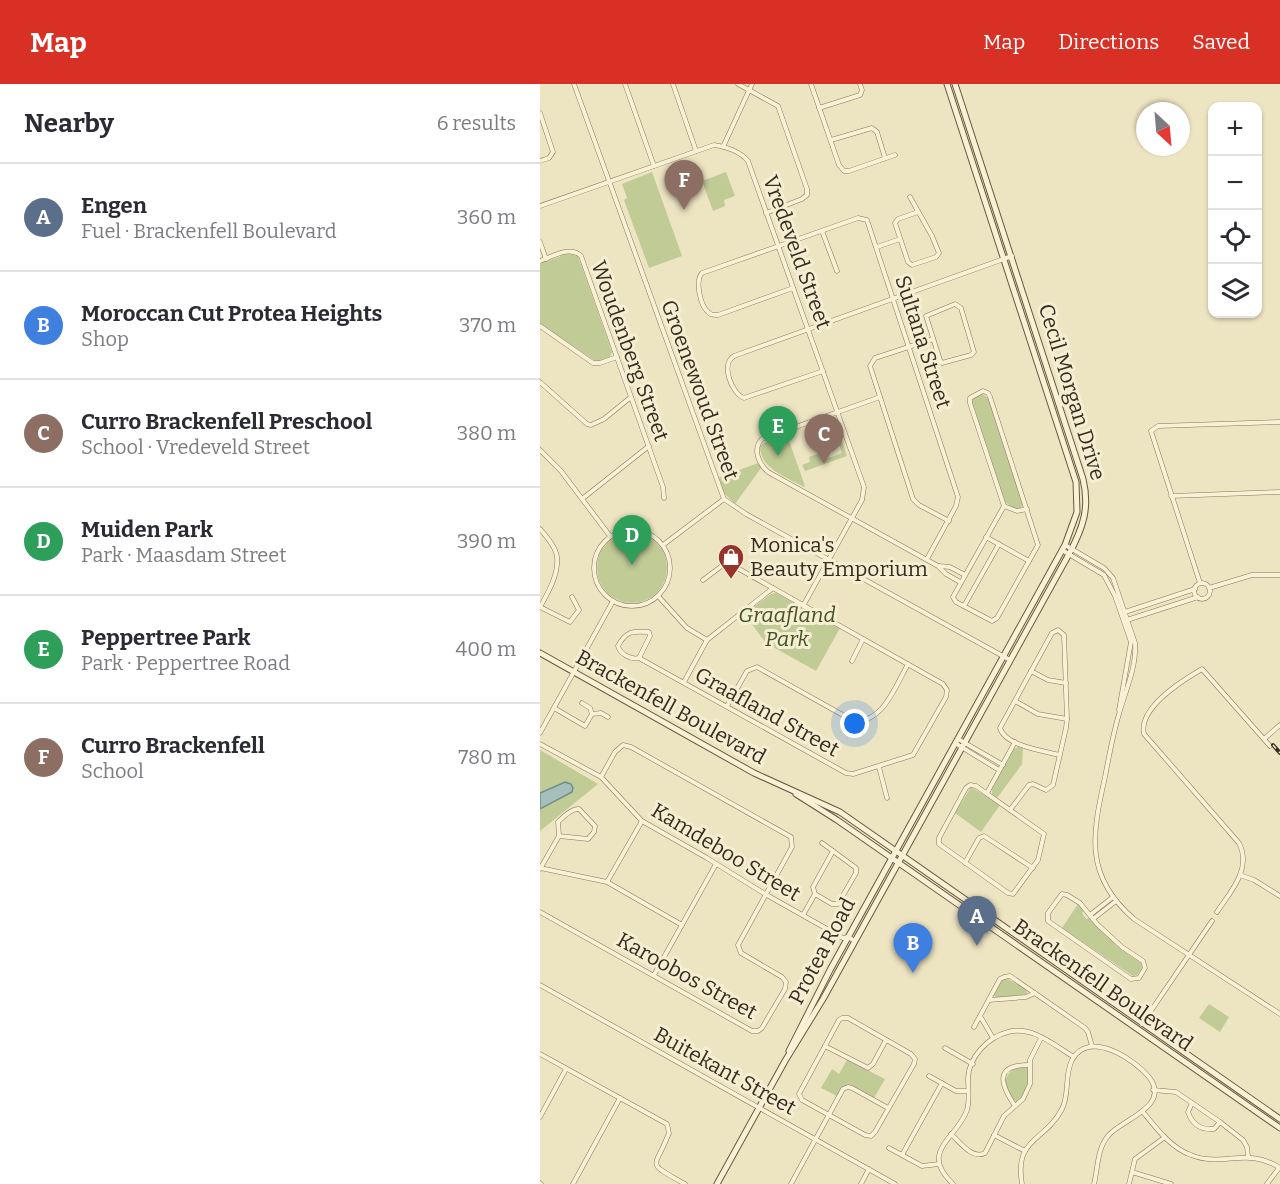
<!DOCTYPE html>
<html lang="en">
<head>
<meta charset="utf-8">
<style>
	body { margin:0; font-family:Bitter,serif; background:#f7f7f7; color:#2b2b33 }
	.controls { position:absolute; right:18px; top:18px; display:grid; overflow:hidden; border-radius:12px; box-shadow:0 2px 4px #0004 }
	.controls button { width:54px; height:54px; display:grid; place-items:center; padding:0; border:0; border-bottom:2px solid #e1e1e2; background:#fff; color:#2b2b33; font:30px sans-serif }
	.compass { position:absolute; left:596px; top:18px; width:54px; height:54px; border-radius:50%; background:#fff; box-shadow:0 2px 4px #0004; rotate:154deg }
	.you { position:absolute; left:315px; top:640px; width:21px; height:21px; margin:-15px; border:4px solid #fff; border-radius:50%; background:#1a73e8; box-shadow:0 0 0 9px #1a73e833 }
	.badge { display:grid; place-items:center; width:39px; height:39px; border-radius:50%; background:#d93025; color:#fff; font-size:20px; font-weight:700 }
	.pin { position:absolute; translate:-50% -50px; filter:drop-shadow(0 2px 3px #0008) }
	.pin::after { content:''; position:absolute; top:32px; width:21px; height:18px; background:inherit; clip-path:polygon(0 0,100% 0,50% 100%) }
	.list { margin:0; padding:0; list-style:none }
	h2 { display:flex; justify-content:space-between; align-items:center; height:78px; margin:0; padding:0 24px; font-size:26px }
	h2 small { font-size:20px; font-weight:400; color:#7c7c81 }
	.list li { display:grid; grid-template-columns:39px 1fr auto; gap:18px; align-items:center; box-sizing:border-box; height:108px; padding:0 24px; border-top:2px solid #e1e1e2 }
	.list b { display:block; font-size:22px; white-space:nowrap }
	.list p { margin:0; font-size:20px; white-space:nowrap; color:#7c7c81 }
	.list em { font-size:20px; font-style:normal; color:#7c7c81 }
	.icon { flex:none; width:33px; height:33px; fill:none; stroke:currentColor; stroke-width:2; stroke-linecap:round; stroke-linejoin:round }
	.map { position:relative; flex:none; width:740px; height:1100px; overflow:hidden }
	header { display:flex; align-items:center; gap:36px; box-sizing:border-box; height:84px; padding:0 30px; background:#d93025; color:#fff }
	header strong { font-size:28px }
	nav { display:flex; gap:33px; margin-inline-start:auto; font-size:21px }
	main { display:flex }
	aside { flex:1; background:#fff }
	.map>svg:first-child { display:block }
	.green { fill:#c1cb96 }
	.water { fill:#a5c0ba; stroke:#6c8e89; stroke-width:1.5 }
	.lines { fill:none; stroke-linecap:round; stroke-linejoin:round }
	.street-casing { stroke:#87765a; stroke-width:5 }
	.secondary-casing { stroke:#69573d; stroke-width:7 }
	.street { stroke:#f8f1d5; stroke-width:4 }
	.secondary { stroke:#f8f1d5; stroke-width:5 }
	.rail-casing { stroke:#372c1e; stroke-width:4 }
	.rail { stroke:#f5eed2; stroke-width:1.5; stroke-dasharray:4.5; stroke-linecap:butt }
	.labels { text-anchor:middle; stroke-width:6; stroke-linejoin:round; paint-order:stroke }
	.street-label { font-size:21px; fill:#372c1e; stroke:#f5eed2 }
	.poi-label { font-size:21px; fill:#372c1e; stroke:#f5eed2; text-anchor:start }
	.park-label { font-size:21px; font-style:italic; fill:#445324; stroke:#f5eed2 }
</style>
</head>
<body>
<header>
<strong>Map</strong>
<nav><a>Map</a><a>Directions</a><a>Saved</a></nav>
</header>
<main>
<aside>
<h2>Nearby<small>6 results</small></h2>
<ul class="list">
<li><span class="badge" style="background:#5c6f8a">A</span><div><b>Engen</b><p>Fuel · Brackenfell Boulevard</p></div><em>360 m</em></li>
<li><span class="badge" style="background:#3f7fe0">B</span><div><b>Moroccan Cut Protea Heights</b><p>Shop</p></div><em>370 m</em></li>
<li><span class="badge" style="background:#8d6e63">C</span><div><b>Curro Brackenfell Preschool</b><p>School · Vredeveld Street</p></div><em>380 m</em></li>
<li><span class="badge" style="background:#2e9e5b">D</span><div><b>Muiden Park</b><p>Park · Maasdam Street</p></div><em>390 m</em></li>
<li><span class="badge" style="background:#2e9e5b">E</span><div><b>Peppertree Park</b><p>Park · Peppertree Road</p></div><em>400 m</em></li>
<li><span class="badge" style="background:#8d6e63">F</span><div><b>Curro Brackenfell</b><p>School</p></div><em>780 m</em></li>
</ul>
</aside>
<div class="map">
<svg width="740" height="1100" viewBox="0 0 740 1100">
	<rect width="100%" height="100%" fill="#ede4c2"/>
	<g class="green">
		<polygon points="112,88 142,172 109,184 84,116 87,114 82,100"/>
		<polygon points="186,88 195,112 184,116 185,122 173,127 162,97"/>
		<polygon points="29,169 38,172 72,268 70,273 59,277 54,276 0,240 0,180"/>
		<polygon points="442,310 448,314 483,419 481,424 475,425 465,418 432,318 434,313"/>
		<polygon points="299,348 307,372 265,387 262,381 270,378 269,373 283,368 286,375 302,369 295,350"/>
		<path d="M247,351L265,402L264,403C247,393 220,385 220,362L224,359Z"/>
		<polygon points="218,379 221,384 195,420 184,409 178,394"/>
		<circle cx="92" cy="484" r="35"/>
		<polygon points="236,509 300,544 276,587 226,559 204,530 231,510"/>
		<polygon points="478,663 483,664 482,680 457,714 452,710 452,705 474,665"/>
		<polygon points="0,666 58,700 0,747"/>
		<polygon points="431,703 460,721 441,748 415,729"/>
		<polygon points="538,820 544,827 542,829 546,835 549,834 579,864 601,879 602,884 597,891 593,892 522,844"/>
		<polygon points="466,894 486,905 487,910 456,914 454,911 462,896"/>
		<polygon points="669,920 689,933 680,948 659,934"/>
		<polygon points="307,976 345,995 334,1014 313,1002 304,1003 297,1012 281,1004 292,985 299,990"/>
		<path d="M478,983L487,984C490,997 487,1009 477,1018C462,1007 460,992 478,983Z"/>
	</g>
	<polygon class="water" points="25,698 31,700 33,704 32,708 0,725 0,709"/>
	<g class="lines">
		<g class="street-casing">
			<g id="street">
				<polyline points="34,0 184,415 206,430 470,576"/>
				<polyline points="85,0 114,82"/>
				<polyline points="133,0 156,67"/>
				<polyline points="198,0 238,22 267,105 267,111 262,115 226,129"/>
				<polyline points="271,0 299,81 304,87 309,87 355,71"/>
				<polyline points="279,24 320,11 322,6 320,0"/>
				<polyline points="0,29 13,68 9,74 0,77"/>
				<polyline points="291,56 332,44 337,48 345,74"/>
				<polyline points="183,63 212,0"/>
				<polyline points="370,113 392,152 399,169 396,173 372,181 368,178 355,139 358,135 378,128"/>
				<path d="M0,122L174,61C185,62 201,68 208,77L324,403L322,416L263,522"/>
				<polyline points="282,147 297,187"/>
				<polyline points="0,158 6,175"/>
				<polyline points="337,163 360,155"/>
				<path d="M0,177C12,173 30,161 41,172L123,403L124,414"/>
				<path d="M253,204L178,231C173,231 171,231 168,228C160,221 155,197 162,189L318,134L327,136L418,413L416,422L387,475"/>
				<polygon points="415,220 421,224 434,268 431,271 402,279 400,276 386,232"/>
				<polyline points="0,242 53,279 60,279 77,273"/>
				<polyline points="393,255 335,274 330,282 373,415 379,421 409,437"/>
				<path d="M283,287L204,314C192,310 180,280 194,272L472,172"/>
				<polyline points="0,298 47,340 51,341 64,335 91,313"/>
				<polygon points="443,307 448,309 450,313 498,461 457,534 452,537 416,518 413,513 464,422 430,319 430,314"/>
				<path d="M340,313L222,355C212,365 219,380 228,388L398,482L406,490L420,498"/>
				<polyline points="0,366 21,387 70,452"/>
				<polyline points="631,412 740,408"/>
				<polyline points="42,415 109,362"/>
				<polyline points="464,422 477,427 487,425"/>
				<path d="M0,445C6,452 16,463 17,473C19,490 8,509 0,523"/>
				<circle cx="92" cy="484" r="38"/>
				<polyline points="446,453 489,477"/>
				<polyline points="123,461 184,415"/>
				<path d="M525,461L564,484L573,494L595,559C597,582 585,608 579,630C573,650 569,672 565,693C552,751 544,792 594,835L740,930"/>
				<polyline points="522,466 564,491 575,512 591,558 579,626"/>
				<polyline points="399,482 410,483 425,491"/>
				<polyline points="660,499 611,347 618,342 740,338"/>
				<circle cx="662" cy="507" r="8"/>
				<polyline points="669,504 712,491 740,491"/>
				<polyline points="118,512 147,544 167,556"/>
				<polyline points="424,522 459,460"/>
				<polyline points="0,523 30,538 39,526 32,513"/>
				<polyline points="585,528 655,505"/>
				<polyline points="587,536 658,513"/>
				<path d="M99,574C91,576 80,570 78,562C86,547 92,547 109,548L110,552L99,574L306,689L313,690L373,671L406,613L407,606L403,600L192,481H183L163,496"/>
				<polyline points="312,577 323,555"/>
				<polyline points="491,587 508,596 526,599"/>
				<polyline points="144,598 167,556 233,504"/>
				<polyline points="475,617 498,630 527,635"/>
				<path d="M187,622L207,587L217,583L310,635C341,645 356,601 368,580"/>
				<polyline points="14,624 45,642 52,630 50,624 42,619"/>
				<polyline points="52,630 61,629 68,633"/>
				<polyline points="0,649 73,517"/>
				<polyline points="418,655 463,681"/>
				<polyline points="724,655 740,641"/>
				<polyline points="415,659 459,686"/>
				<polyline points="0,660 61,693 102,737 167,774 225,810 303,854 308,853 315,857"/>
				<polyline points="339,683 347,714"/>
				<polygon points="430,701 436,702 504,750 498,776 473,810 468,809 399,760 399,754 426,704"/>
				<polyline points="447,709 475,658"/>
				<path d="M470,726L489,701L493,700L506,706L513,701L526,644L527,635L524,551L518,546L512,549L460,644C465,662 504,667 520,671"/>
				<polyline points="282,759 293,767"/>
				<polyline points="425,779 439,754 444,752 493,784"/>
				<polyline points="0,784 67,798 142,841"/>
				<path d="M0,785L19,752L18,738C23,733 32,724 39,725L55,742L54,748L48,755L19,752"/>
				<polyline points="700,791 714,796 740,812"/>
				<polyline points="67,798 102,737"/>
				<polygon points="522,810 527,811 540,819 557,840 582,863 603,877 605,884 599,894 591,895 508,837 508,829"/>
				<polyline points="0,828 212,947 218,947 222,944 245,905 246,898 242,893 201,869 198,861 252,763 251,753 91,663 83,661 75,668 61,693"/>
				<path d="M677,828C691,807 712,785 699,759L604,650C598,624 643,596 662,585L730,662"/>
				<polyline points="263,831 275,810 273,803 293,767 316,784 316,789 298,820 292,820 275,810"/>
				<polyline points="550,831 573,813"/>
				<polyline points="553,835 576,817"/>
				<polyline points="114,891 176,780"/>
				<polyline points="0,901 355,1100"/>
				<polyline points="449,916 486,913 495,909"/>
				<polyline points="440,932 453,954"/>
				<polygon points="302,934 308,934 371,970 375,975 374,980 335,1048 331,1052 325,1051 262,1016 259,1010 299,936"/>
				<polyline points="602,940 672,837"/>
				<polyline points="434,943 460,895 464,893 470,892 545,944 548,948 552,962"/>
				<polyline points="285,962 328,984 333,980 346,956"/>
				<polyline points="405,964 433,980"/>
				<path d="M0,970L127,1040L129,1049C115,1086 104,1077 145,1100"/>
				<polyline points="389,992 416,1007 428,1007"/>
				<polyline points="613,1006 636,1008 680,1038 703,1056 707,1063 708,1072"/>
				<path d="M652,1019L648,1028C652,1040 661,1046 674,1045L680,1038"/>
				<path d="M475,1022C461,1001 453,981 489,981"/>
				<path d="M603,1028C616,1044 631,1064 651,1071C683,1084 707,1062 740,1084"/>
				<polyline points="0,1033 26,985"/>
				<path d="M411,1050C420,1058 432,1076 445,1069L464,1032L483,1015L490,1000V976L501,954"/>
				<polyline points="454,1051 485,1067"/>
				<polyline points="349,1064 382,1082 399,1080"/>
				<polyline points="362,1071 402,999"/>
				<polyline points="592,1088 631,1100"/>
				<polyline points="0,1099 1,1100"/>
				<polyline points="33,1100 80,1014"/>
				<polyline points="251,1100 303,1005 308,1003 312,1004 348,1024"/>
				<polyline points="321,1100 329,1085"/>
				<path d="M413,1100C378,1067 417,1055 427,1026C430,1016 428,1005 428,994C429,973 448,953 468,948C492,941 515,962 534,973"/>
				<path d="M482,1100C474,1053 505,1058 522,1025C530,1009 524,992 532,976C549,945 594,975 609,993C632,1023 580,1036 568,1052C557,1065 558,1084 554,1100"/>
				<polyline points="589,1100 595,1075 625,1053"/>
				<polyline points="727,1100 739,1084"/>
			</g>
		</g>
		<g class="secondary-casing">
			<g id="secondary">
				<polyline points="0,569 214,689 300,728 740,1035"/>
				<polyline points="256,710 297,736 740,1044"/>
				<polyline points="249,967 290,886 525,461 537,428 536,398 407,0"/>
				<path d="M177,1100L245,977L283,915L529,470C543,444 550,424 543,395L415,0"/>
			</g>
		</g>
		<use href="#street" class="street"/>
		<use href="#secondary" class="secondary"/>
		<g class="rail-casing">
			<polyline id="rail" points="733,661 740,669"/>
		</g>
		<use href="#rail" class="rail"/>
	</g>
	<defs>
		<g id="shop-pin" transform="scale(1.35)"><path d="M0 17L-7.5 6A9.5 9.5 0 1 1 7.5 6Z" fill="#96332a" stroke="#f5eed2"/><path d="M-5-2.5h2.3a2.7 3.5 0 0 1 5.4 0H5L5.5 6h-11ZM-1.5-2.5h3a1.5 2.3 0 0 0-3 0Z" fill="#fff"/></g>
	</defs>
	<g fill-rule="evenodd">
		<use href="#shop-pin" x="191" y="473"/>
	</g>
	<g class="labels">
		<g class="street-label">
			<text transform="translate(257 168) rotate(70)" y="7">Vredeveld Street</text>
			<text transform="translate(383 258) rotate(72)" y="7">Sultana Street</text>
			<text transform="translate(90 267) rotate(70)" y="7">Woudenberg Street</text>
			<text transform="translate(160 306) rotate(70)" y="7">Groenewoud Street</text>
			<text transform="translate(532 308) rotate(73)" y="7">Cecil Morgan Drive</text>
			<text transform="translate(131 623) rotate(29)" y="7">Brackenfell Boulevard</text>
			<text transform="translate(227 628) rotate(29)" y="7">Graafland Street</text>
			<text transform="translate(186 768) rotate(31)" y="7">Kamdeboo Street</text>
			<text transform="translate(282 867) rotate(-62)" y="7">Protea Road</text>
			<text transform="translate(147 892) rotate(29)" y="7">Karoobos Street</text>
			<text transform="translate(563 901) rotate(35)" y="7">Brackenfell Boulevard</text>
			<text transform="translate(185 987) rotate(29)" y="7">Buitekant Street</text>
		</g>
		<g class="poi-label">
			<text x="210" y="468">Monica's<tspan x="210" dy="24">Beauty Emporium</tspan></text>
		</g>
		<g class="park-label">
			<text x="247" y="538">Graafland<tspan x="247" dy="24">Park</tspan></text>
		</g>
	</g>
</svg>
<div class="controls">
<button>+</button>
<button>−</button>
<button><svg class="icon" aria-label="locate" viewBox="0 0 24 24"><circle cx="12" cy="12" r="6"/><path d="M12 2v4M12 18v4M2 12h4M18 12h4"/></svg></button>
<button><svg class="icon" aria-label="layers" viewBox="0 0 24 24"><path d="M12 4l9 5-9 5-9-5zM3 14l9 5 9-5"/></svg></button>
</div>
<svg class="compass" viewBox="-18 -18 36 36"><path d="M0-13l5 13h-10z" fill="#e53935"/><path d="M0 13l5-13h-10z" fill="#7c7c81"/></svg>
<div class="you"></div>
<div class="pin badge" style="left:437px;top:862px;background:#5c6f8a">A</div>
<div class="pin badge" style="left:373px;top:889px;background:#3f7fe0">B</div>
<div class="pin badge" style="left:284px;top:380px;background:#8d6e63">C</div>
<div class="pin badge" style="left:92px;top:481px;background:#2e9e5b">D</div>
<div class="pin badge" style="left:238px;top:372px;background:#2e9e5b">E</div>
<div class="pin badge" style="left:144px;top:126px;background:#8d6e63">F</div>
</div>
</main>
</body>
</html>
